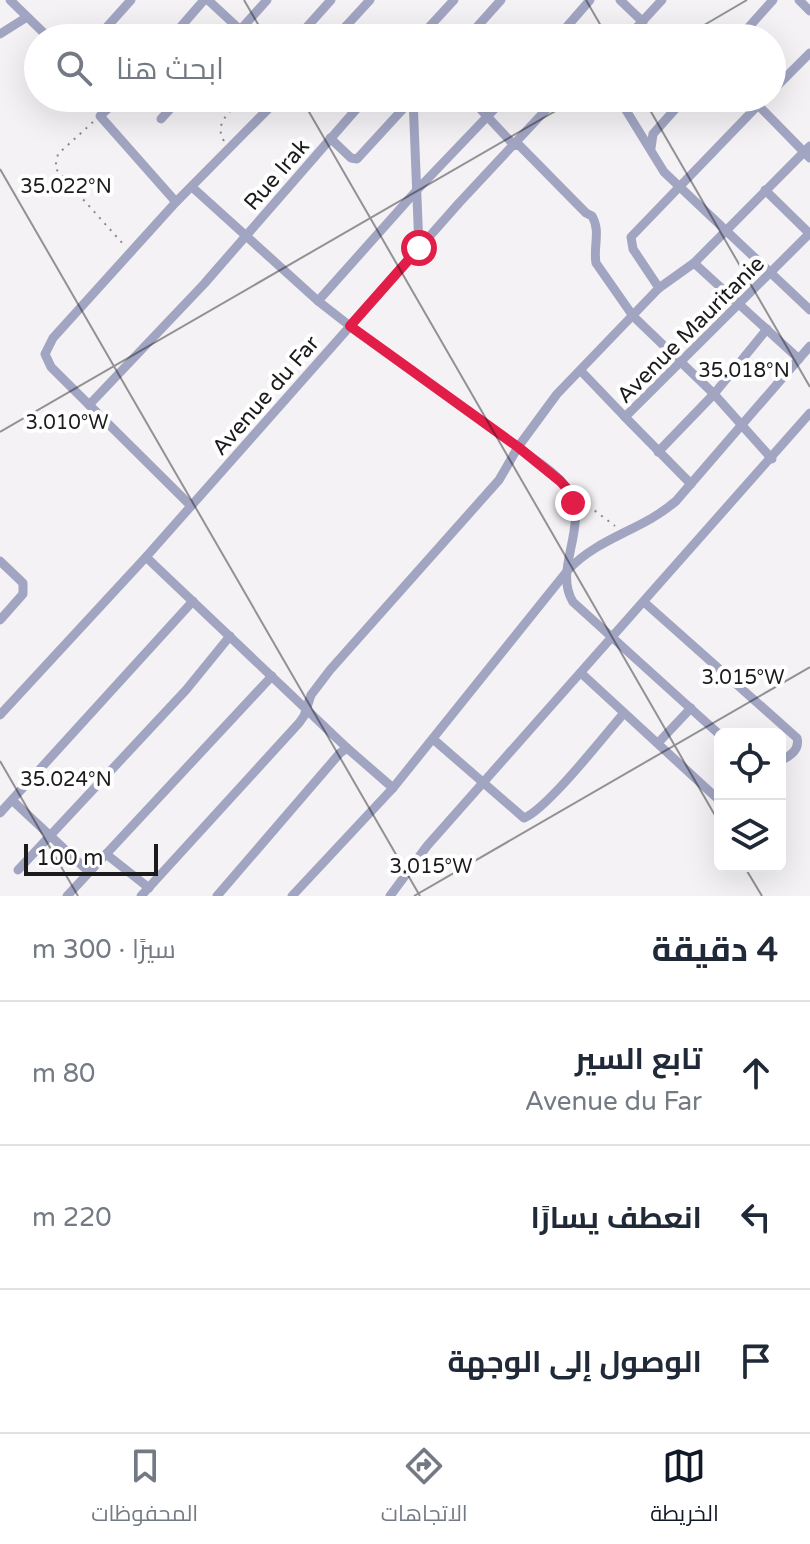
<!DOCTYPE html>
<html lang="ar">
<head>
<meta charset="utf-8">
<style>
	body { margin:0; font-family:"Varela Round",Cairo,sans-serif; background:#f6f6f7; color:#1f2937; direction:rtl }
	.controls { position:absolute; right:24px; bottom:24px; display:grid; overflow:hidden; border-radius:12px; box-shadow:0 8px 32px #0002 }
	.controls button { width:72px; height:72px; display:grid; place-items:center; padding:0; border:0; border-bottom:2px solid #e0e1e3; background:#fff; color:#1f2937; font:40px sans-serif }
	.scale { position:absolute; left:24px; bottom:20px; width:134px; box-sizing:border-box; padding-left:8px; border:4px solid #1b1b1c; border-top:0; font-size:22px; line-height:28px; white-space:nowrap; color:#1b1b1c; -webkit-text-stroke:6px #fff; paint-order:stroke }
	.stop { position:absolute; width:24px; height:24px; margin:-18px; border:6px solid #e11d48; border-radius:50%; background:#fff }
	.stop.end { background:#e11d48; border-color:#fff; box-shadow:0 2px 8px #0008 }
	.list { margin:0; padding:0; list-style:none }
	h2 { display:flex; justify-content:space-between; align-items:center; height:104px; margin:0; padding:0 32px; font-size:34px }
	h2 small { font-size:26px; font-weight:400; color:#747a83 }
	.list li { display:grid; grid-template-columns:52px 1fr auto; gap:24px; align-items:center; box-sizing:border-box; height:144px; padding:0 32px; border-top:2px solid #e0e1e3 }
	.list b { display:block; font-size:30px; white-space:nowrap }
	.list p { margin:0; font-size:26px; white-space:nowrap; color:#747a83 }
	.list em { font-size:26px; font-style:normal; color:#747a83 }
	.icon { flex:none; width:44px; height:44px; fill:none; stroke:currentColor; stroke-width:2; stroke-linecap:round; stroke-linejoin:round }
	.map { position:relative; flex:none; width:810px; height:896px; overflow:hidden; direction:ltr }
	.search { position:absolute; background:#fff; box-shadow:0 8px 32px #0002; left:24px; right:24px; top:24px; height:88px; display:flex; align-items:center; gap:20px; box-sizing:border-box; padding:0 28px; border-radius:44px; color:#747a83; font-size:30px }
	.sheet { height:536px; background:#fff }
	nav { display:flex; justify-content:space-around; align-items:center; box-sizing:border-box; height:112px; border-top:2px solid #e0e1e3; background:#fff; font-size:22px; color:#747a83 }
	nav a { display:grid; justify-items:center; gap:4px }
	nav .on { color:#111827 }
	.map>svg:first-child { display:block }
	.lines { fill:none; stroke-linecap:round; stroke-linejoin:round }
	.path { stroke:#888789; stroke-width:2; stroke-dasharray:2 6; stroke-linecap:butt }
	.minor { stroke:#a1a5c2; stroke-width:9 }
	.route { stroke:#e11d48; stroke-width:10 }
	.ticks { fill:none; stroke:#1b1b1c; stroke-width:2; stroke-opacity:0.45 }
	.labels { text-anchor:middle; stroke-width:8; stroke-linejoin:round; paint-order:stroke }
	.street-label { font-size:22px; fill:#1b1b1c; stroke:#fff }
	.ticks-label { font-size:20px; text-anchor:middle; fill:#1b1b1c; stroke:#fff; stroke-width:8; stroke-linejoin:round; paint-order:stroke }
</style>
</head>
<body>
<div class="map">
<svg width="810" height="896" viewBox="0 0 810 896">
	<rect width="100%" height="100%" fill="#f4f2f5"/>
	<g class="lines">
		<g class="path">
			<polyline points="93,122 58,154 55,168 124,245"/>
			<path d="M224,141C213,123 231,111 243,98"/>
			<polyline points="358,331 512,442"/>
			<polyline points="582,501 615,526"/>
		</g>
		<g class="minor">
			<polyline points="10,0 49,38"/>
			<polyline points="208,0 249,38"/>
			<polyline points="620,0 643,22"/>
			<polyline points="799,0 810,11"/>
			<polyline points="0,34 27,17"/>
			<polyline points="97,38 131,0"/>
			<polyline points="171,38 204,0"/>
			<polyline points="233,38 267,0"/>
			<polyline points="297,38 331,0"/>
			<polyline points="335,38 370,0"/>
			<polyline points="419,38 454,0"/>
			<polyline points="467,38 501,0"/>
			<polyline points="557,38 590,0"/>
			<polyline points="627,38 662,0"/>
			<polyline points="739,38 773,0"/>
			<polyline points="772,91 810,53"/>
			<polyline points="111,98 115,102 100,116 176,202"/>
			<polyline points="413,98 419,248"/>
			<path d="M470,98L514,145L520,146L586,213L592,216C601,231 593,247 596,263L633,316L714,394L772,459"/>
			<polyline points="625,98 624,107 664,172 810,310"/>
			<polyline points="758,105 810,158"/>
			<polyline points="161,119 180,98"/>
			<polyline points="330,138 351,158 357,159 413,98"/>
			<polyline points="651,148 653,134 685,98"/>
			<polyline points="192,187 318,301 350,326"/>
			<polyline points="765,190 810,234"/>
			<polyline points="694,263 799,359"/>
			<polyline points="659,288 633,249 631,237 765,98"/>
			<polyline points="318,301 417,190 505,98"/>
			<polyline points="581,371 625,417"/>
			<polyline points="89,405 204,284 366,98"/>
			<path d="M518,447C534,460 560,474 570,493C588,529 553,569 573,602L720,735"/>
			<polyline points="658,452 714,394 767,329"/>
			<polyline points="691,484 625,417 810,233"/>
			<polyline points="191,506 51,367 45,354 53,338 176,202 279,98"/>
			<polyline points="146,557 347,748"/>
			<polyline points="0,561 23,583 23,594 0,620"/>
			<path d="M644,602L797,738C800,750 790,756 780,761"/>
			<polyline points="581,673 720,801"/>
			<polyline points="0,715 146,557 459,203 557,98"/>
			<path d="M433,739L524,818C547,809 605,735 624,713"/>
			<polyline points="658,743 691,708"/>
			<polyline points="13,801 89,872"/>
			<polyline points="0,813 193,601"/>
			<polyline points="106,854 149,888"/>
			<polyline points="18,870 186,690 230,636"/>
			<polyline points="67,896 272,676"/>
			<polyline points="141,896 299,723 304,716 311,695 330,670 499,480 518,447 557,394 659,288 694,263 810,146"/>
			<polyline points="217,896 340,753 347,748 393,788"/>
			<path d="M292,896L393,788L568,570C599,537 643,530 676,501L810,346"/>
			<polyline points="390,896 427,846 810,413"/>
		</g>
	</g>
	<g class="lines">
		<polyline class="route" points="419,248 350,326 518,447 560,481 570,492 573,503"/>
	</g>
	<path class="ticks" d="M244,0L266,38M586,0L608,38M682,38L747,0M301,98L720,824M643,98L810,387M0,169L420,896M0,432L578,98M0,761L78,896M744,866L762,896M414,896L810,667"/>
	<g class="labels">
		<g class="street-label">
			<text transform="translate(276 174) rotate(-49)" y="8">Rue Irak</text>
			<text transform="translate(690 329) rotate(-45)" y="8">Avenue Mauritanie</text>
			<text transform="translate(265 395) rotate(-49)" y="8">Avenue du Far</text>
		</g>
	</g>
	<g class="ticks-label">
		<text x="66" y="193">35.022°N</text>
		<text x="744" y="377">35.018°N</text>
		<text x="67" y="429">3.010°W</text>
		<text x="743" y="684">3.015°W</text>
		<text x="66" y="786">35.024°N</text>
		<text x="431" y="873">3.015°W</text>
	</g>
</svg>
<div class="controls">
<button><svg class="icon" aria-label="locate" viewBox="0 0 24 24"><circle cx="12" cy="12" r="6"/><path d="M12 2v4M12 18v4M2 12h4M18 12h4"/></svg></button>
<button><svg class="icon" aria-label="layers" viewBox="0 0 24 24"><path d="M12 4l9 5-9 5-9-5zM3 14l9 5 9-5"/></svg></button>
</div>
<div class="scale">100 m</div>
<div class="stop" style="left:419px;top:248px"></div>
<div class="stop end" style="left:573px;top:503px"></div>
<div class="search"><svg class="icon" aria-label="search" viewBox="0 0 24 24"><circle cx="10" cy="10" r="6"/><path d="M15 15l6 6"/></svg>ابحث هنا</div>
</div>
<section class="sheet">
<h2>4 دقيقة<small>سيرًا · 300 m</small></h2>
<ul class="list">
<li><svg class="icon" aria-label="ahead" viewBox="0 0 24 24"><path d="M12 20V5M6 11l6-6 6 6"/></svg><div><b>تابع السير</b><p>Avenue du Far</p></div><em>80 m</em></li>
<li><svg class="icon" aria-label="left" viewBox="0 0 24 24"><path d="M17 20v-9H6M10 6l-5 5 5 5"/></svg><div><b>انعطف يسارًا</b></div><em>220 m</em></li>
<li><svg class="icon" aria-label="arrive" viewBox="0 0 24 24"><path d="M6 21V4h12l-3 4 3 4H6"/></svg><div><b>الوصول إلى الوجهة</b></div></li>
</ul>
</section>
<nav>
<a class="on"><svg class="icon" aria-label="map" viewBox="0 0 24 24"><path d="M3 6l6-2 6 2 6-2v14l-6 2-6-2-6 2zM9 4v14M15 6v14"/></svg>الخريطة</a>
<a><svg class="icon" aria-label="directions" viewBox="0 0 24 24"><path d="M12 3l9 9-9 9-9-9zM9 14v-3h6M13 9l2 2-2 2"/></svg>الاتجاهات</a>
<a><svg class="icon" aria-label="saved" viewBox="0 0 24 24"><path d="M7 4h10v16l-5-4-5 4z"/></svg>المحفوظات</a>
</nav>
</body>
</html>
